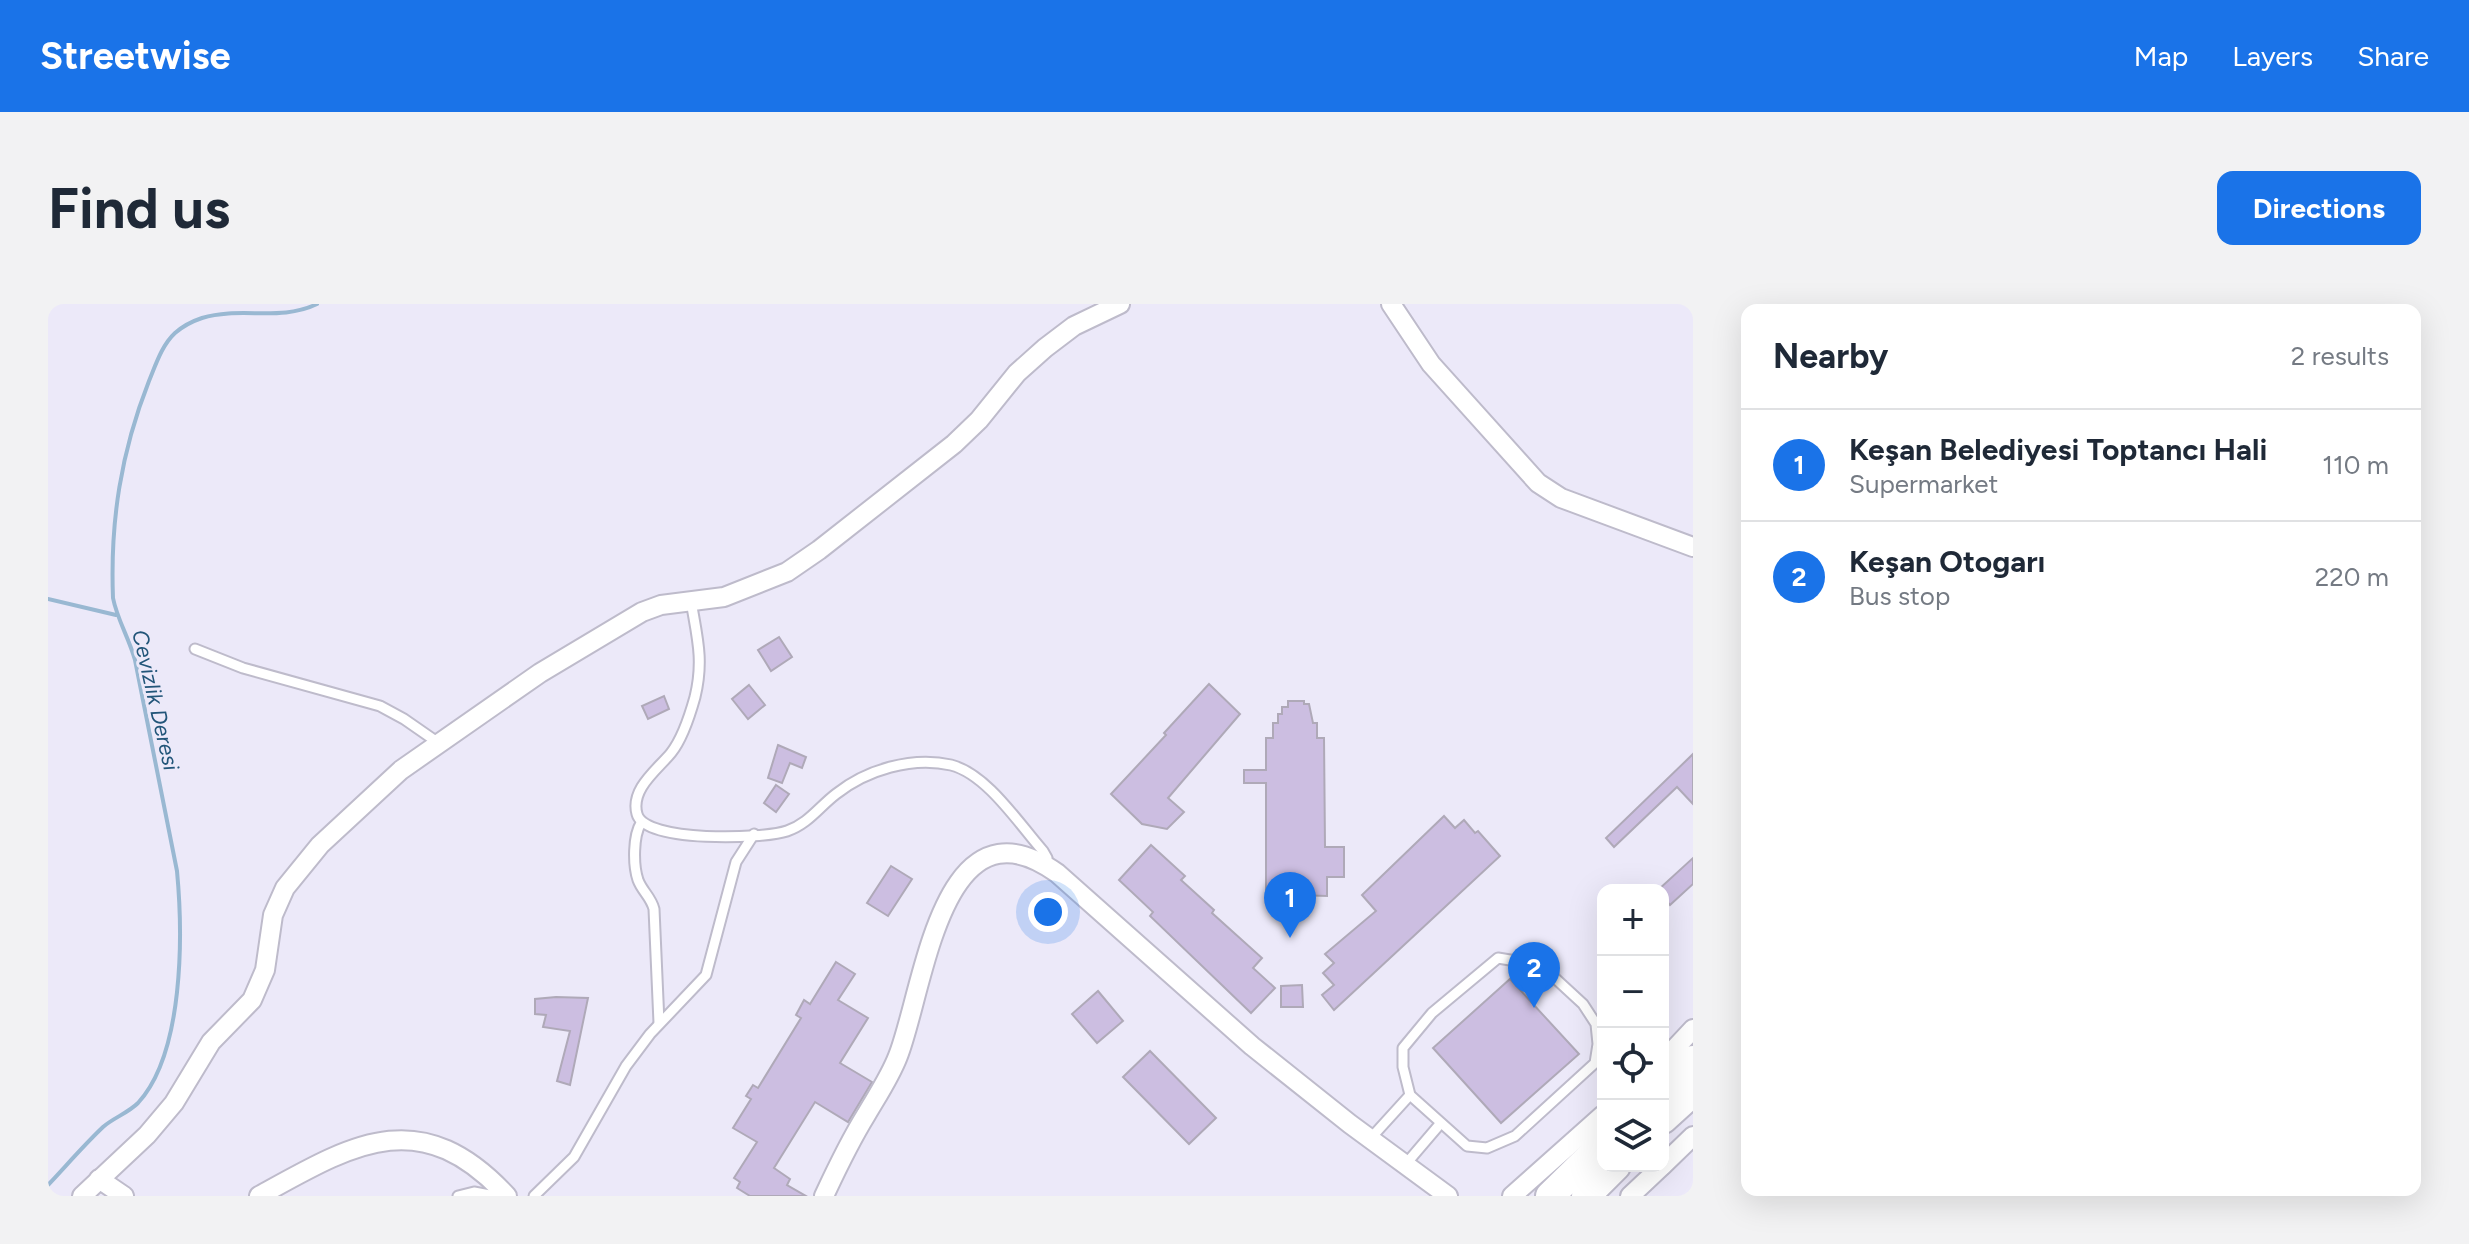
<!DOCTYPE html>
<html lang="en">
<head>
<meta charset="utf-8">
<style>
	body { margin:0; font-family:Figtree,sans-serif; background:#f2f2f3; color:#1f2937 }
	.controls { position:absolute; right:24px; bottom:24px; display:grid; overflow:hidden; border-radius:16px; box-shadow:0 8px 32px #0002 }
	.controls button { width:72px; height:72px; display:grid; place-items:center; padding:0; border:0; border-bottom:2px solid #e0e1e3; background:#fff; color:#1f2937; font:40px sans-serif }
	.you { position:absolute; left:1000px; top:608px; width:28px; height:28px; margin:-20px; border:6px solid #fff; border-radius:50%; background:#1a73e8; box-shadow:0 0 0 12px #1a73e833 }
	.badge { display:grid; place-items:center; width:52px; height:52px; border-radius:50%; background:#1a73e8; color:#fff; font-size:26px; font-weight:700 }
	.pin { position:absolute; translate:-50% -66px; filter:drop-shadow(0 2px 4px #0008) }
	.pin::after { content:''; position:absolute; top:42px; width:28px; height:24px; background:inherit; clip-path:polygon(0 0,100% 0,50% 100%) }
	.list { margin:0; padding:0; list-style:none }
	h2 { display:flex; justify-content:space-between; align-items:center; height:104px; margin:0; padding:0 32px; font-size:34px }
	h2 small { font-size:26px; font-weight:400; color:#747a83 }
	.list li { display:grid; grid-template-columns:52px 1fr auto; gap:24px; align-items:center; box-sizing:border-box; height:112px; padding:0 32px; border-top:2px solid #e0e1e3 }
	.list b { display:block; font-size:30px; white-space:nowrap }
	.list p { margin:0; font-size:26px; white-space:nowrap; color:#747a83 }
	.list em { font-size:26px; font-style:normal; color:#747a83 }
	.icon { flex:none; width:44px; height:44px; fill:none; stroke:currentColor; stroke-width:2; stroke-linecap:round; stroke-linejoin:round }
	.map { position:relative; flex:none; width:1645px; height:892px; overflow:hidden; border-radius:16px }
	header { display:flex; align-items:center; gap:48px; box-sizing:border-box; height:112px; padding:0 40px; background:#1a73e8; color:#fff }
	header strong { font-size:38px }
	nav { display:flex; gap:44px; margin-inline-start:auto; font-size:28px }
	.intro { display:flex; align-items:center; justify-content:space-between; box-sizing:border-box; height:192px; padding:0 48px }
	h1 { margin:0; font-size:56px }
	.button { padding:20px 36px; border-radius:16px; background:#1a73e8; color:#fff; font-size:28px; font-weight:700 }
	main { display:flex; gap:48px; padding:0 48px }
	aside { flex:1; background:#fff; border-radius:16px; box-shadow:0 8px 32px #0002 }
	.map>svg:first-child { display:block }
	.lines { fill:none; stroke-linecap:round; stroke-linejoin:round }
	.stream { stroke:#99b8d2; stroke-width:4 }
	.building { fill:#ccbee1; stroke:#afa9b8; stroke-width:2 }
	.service-casing { stroke:#bebbcb; stroke-width:13 }
	.minor-casing { stroke:#bebbcb; stroke-width:22 }
	.trunk-casing { stroke:#bebbcb; stroke-width:32 }
	.service { stroke:#fff; stroke-width:9 }
	.minor { stroke:#fff; stroke-width:18 }
	.trunk { stroke:#fff; stroke-width:28 }
	.labels { text-anchor:middle; stroke-width:6; stroke-linejoin:round; paint-order:stroke }
	.water-label { font-size:22px; font-style:italic; fill:#225579; stroke:#ece9f9 }
</style>
</head>
<body>
<header>
<strong>Streetwise</strong>
<nav><a>Map</a><a>Layers</a><a>Share</a></nav>
</header>
<div class="intro"><h1>Find us</h1><a class="button">Directions</a></div>
<main>
<div class="map">
<svg width="1645" height="892" viewBox="0 0 1645 892">
	<rect width="100%" height="100%" fill="#ece9f9"/>
	<g class="lines">
		<g class="stream">
			<polyline points="0,295 68,311"/>
			<path d="M0,881C18,862 35,842 55,823C65,814 80,809 90,799C136,749 135,631 129,567L87,356C81,334 69,315 65,294C62,217 73,148 101,77C108,60 114,41 127,29C135,22 145,17 154,14C193,2 232,18 269,0"/>
		</g>
	</g>
	<g class="building">
		<polygon points="731,333 744,353 723,367 710,346"/>
		<polygon points="1161,380 1192,410 1120,494 1136,508 1119,525 1094,520 1063,490 1118,431 1116,429"/>
		<polygon points="701,381 717,401 700,415 684,395"/>
		<polygon points="616,392 621,405 600,415 594,402"/>
		<polygon points="1240,397 1256,397 1256,400 1261,400 1265,419 1269,419 1269,434 1276,434 1277,543 1296,543 1296,573 1279,573 1279,592 1218,590 1218,479 1196,479 1196,466 1218,466 1218,434 1225,434 1225,419 1230,419 1230,410 1234,410 1234,403 1240,403"/>
		<polygon points="730,441 758,453 754,464 742,459 734,479 720,474"/>
		<polygon points="1645,450 1645,500 1629,483 1566,543 1558,534"/>
		<polygon points="728,481 741,490 728,508 716,499"/>
		<polygon points="1396,512 1407,524 1416,516 1427,529 1430,527 1452,552 1286,706 1274,691 1286,681 1275,669 1286,659 1277,650 1328,607 1314,591"/>
		<polygon points="1103,541 1137,572 1133,576 1166,606 1164,609 1214,654 1205,664 1227,684 1203,709 1102,612 1105,608 1071,576"/>
		<polygon points="1645,554 1645,580 1622,601 1615,592 1615,586 1610,586"/>
		<polygon points="843,562 864,575 840,612 819,599"/>
		<polygon points="788,658 807,670 790,696 820,714 792,759 824,778 800,818 767,798 726,864 742,875 739,881 758,892 702,892 689,884 692,878 686,874 709,838 685,824 703,795 698,792 705,781 710,784 753,714 748,711 756,696 762,700"/>
		<polygon points="1462,675 1531,750 1453,819 1385,744"/>
		<polygon points="1254,681 1255,703 1233,703 1233,682"/>
		<polygon points="1050,687 1075,717 1049,739 1024,710"/>
		<polygon points="508,693 540,694 522,781 509,777 522,727 495,723 498,711 487,710 487,695"/>
		<polygon points="1102,747 1168,814 1141,840 1075,773"/>
	</g>
	<g class="lines">
		<g class="service-casing">
			<g id="service">
				<path d="M643,297C649,333 656,356 647,393C642,411 635,434 623,449C610,465 582,485 589,510C597,539 715,535 739,527C760,520 771,503 788,490C818,466 864,452 903,461C939,470 971,520 995,547L999,554L997,561"/>
				<polyline points="147,345 195,364 332,402 356,415 392,440"/>
				<path d="M593,519C585,532 585,561 590,576C594,587 603,593 606,605L611,719"/>
				<polygon points="1450,654 1474,658 1497,665 1535,700 1548,720 1550,740 1547,759 1467,832 1439,844 1419,842 1362,791 1355,763 1355,744 1384,709"/>
				<polyline points="1322,835 1362,791"/>
				<polyline points="1357,861 1392,820"/>
				<polyline points="410,892 426,888 447,892"/>
				<polyline points="486,892 526,853 578,762 602,730 658,671 688,558 706,530"/>
			</g>
		</g>
		<g class="minor-casing">
			<g id="minor">
				<polyline points="1343,0 1383,60 1490,179 1513,194 1645,243"/>
				<polyline points="1615,757 1645,725"/>
				<polyline points="1615,861 1645,832"/>
				<polyline points="51,875 76,892"/>
				<polyline points="34,892 99,831 126,799 163,738 204,696 217,666 225,611 237,584 272,541 353,466 492,369 594,308 613,301 676,293 739,268 771,246 906,140 931,116 969,69 997,44 1026,22 1072,0"/>
				<path d="M211,892C305,840 372,798 459,892"/>
				<path d="M776,892C789,864 802,837 818,811C829,792 842,773 850,752C876,687 893,486 1009,569L1204,742L1302,820L1400,892"/>
				<polyline points="1464,892 1555,811"/>
				<polyline points="1582,892 1614,862"/>
			</g>
		</g>
		<g class="trunk-casing">
			<g id="trunk">
				<polyline points="1615,784 1645,756"/>
				<polyline points="1615,815 1645,788"/>
				<polyline points="1502,892 1555,840"/>
				<polyline points="1538,892 1568,862"/>
			</g>
		</g>
		<use href="#service" class="service"/>
		<use href="#minor" class="minor"/>
		<use href="#trunk" class="trunk"/>
	</g>
	<g class="labels">
		<g class="water-label">
			<text transform="translate(108 396) rotate(77)" y="8">Cevizlik Deresi</text>
		</g>
	</g>
</svg>
<div class="controls">
<button>+</button>
<button>−</button>
<button><svg class="icon" aria-label="locate" viewBox="0 0 24 24"><circle cx="12" cy="12" r="6"/><path d="M12 2v4M12 18v4M2 12h4M18 12h4"/></svg></button>
<button><svg class="icon" aria-label="layers" viewBox="0 0 24 24"><path d="M12 4l9 5-9 5-9-5zM3 14l9 5 9-5"/></svg></button>
</div>
<div class="you"></div>
<div class="pin badge" style="left:1242px;top:634px">1</div>
<div class="pin badge" style="left:1486px;top:704px">2</div>
</div>
<aside>
<h2>Nearby<small>2 results</small></h2>
<ul class="list">
<li><span class="badge">1</span><div><b>Keşan Belediyesi Toptancı Hali</b><p>Supermarket</p></div><em>110 m</em></li>
<li><span class="badge">2</span><div><b>Keşan Otogarı</b><p>Bus stop</p></div><em>220 m</em></li>
</ul>
</aside>
</main>
</body>
</html>
